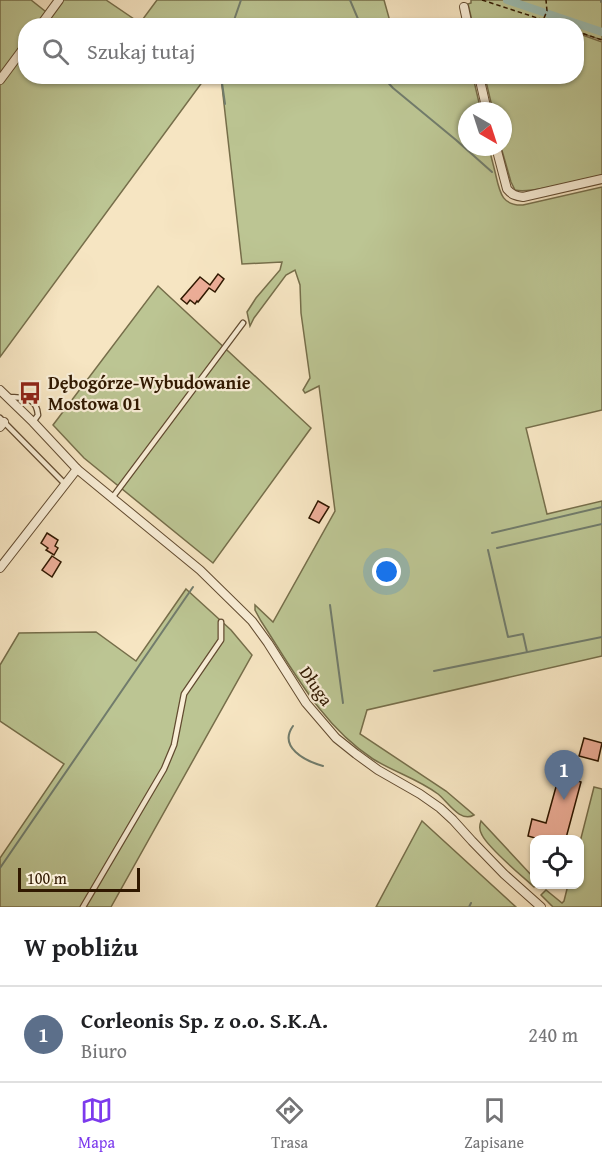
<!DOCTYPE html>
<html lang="pl">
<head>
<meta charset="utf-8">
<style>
	body { margin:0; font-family:"Gentium Book Plus",serif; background:#f2f2f2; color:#202124 }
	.controls { position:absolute; right:18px; bottom:18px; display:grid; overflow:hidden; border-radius:12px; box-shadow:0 2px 4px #0004 }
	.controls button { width:54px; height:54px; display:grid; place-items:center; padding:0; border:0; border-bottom:2px solid #e0e0e0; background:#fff; color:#202124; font:30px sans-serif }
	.compass { position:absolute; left:458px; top:102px; width:54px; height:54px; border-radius:50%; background:#fff; box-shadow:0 2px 4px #0004; rotate:141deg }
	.scale { position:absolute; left:18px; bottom:15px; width:122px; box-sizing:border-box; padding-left:6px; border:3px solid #301800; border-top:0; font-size:16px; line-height:21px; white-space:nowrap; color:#301800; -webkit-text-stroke:4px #f9eed7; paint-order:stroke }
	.you { position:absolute; left:387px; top:572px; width:21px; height:21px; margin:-15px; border:4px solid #fff; border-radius:50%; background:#1a73e8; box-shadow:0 0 0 9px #1a73e833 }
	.badge { display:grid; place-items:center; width:39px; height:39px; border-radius:50%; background:#7c3aed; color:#fff; font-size:20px; font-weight:700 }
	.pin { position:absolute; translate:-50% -50px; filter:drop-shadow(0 2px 3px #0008) }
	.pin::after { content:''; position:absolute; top:32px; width:21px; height:18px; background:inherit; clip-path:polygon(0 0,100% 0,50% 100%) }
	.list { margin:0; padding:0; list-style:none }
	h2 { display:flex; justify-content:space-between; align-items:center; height:78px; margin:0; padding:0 24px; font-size:26px }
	h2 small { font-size:20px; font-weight:400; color:#757577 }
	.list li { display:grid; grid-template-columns:39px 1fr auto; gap:18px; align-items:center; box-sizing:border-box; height:96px; padding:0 24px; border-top:2px solid #e0e0e0 }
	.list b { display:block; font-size:22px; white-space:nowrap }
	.list p { margin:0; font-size:20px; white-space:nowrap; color:#757577 }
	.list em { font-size:20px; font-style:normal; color:#757577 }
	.icon { flex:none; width:33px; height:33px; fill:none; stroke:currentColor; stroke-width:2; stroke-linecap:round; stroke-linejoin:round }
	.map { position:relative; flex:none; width:602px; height:907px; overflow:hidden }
	.search { position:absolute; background:#fff; box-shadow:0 2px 4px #0004; left:18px; right:18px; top:18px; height:66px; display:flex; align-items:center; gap:15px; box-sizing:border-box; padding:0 21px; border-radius:24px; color:#757577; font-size:22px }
	.sheet { height:174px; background:#fff }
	nav { display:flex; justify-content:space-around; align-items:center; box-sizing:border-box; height:84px; border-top:2px solid #e0e0e0; background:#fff; font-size:16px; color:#757577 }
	nav a { display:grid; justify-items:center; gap:3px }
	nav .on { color:#7c3aed }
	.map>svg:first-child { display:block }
	.green { fill:#bcc593; stroke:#766e4a; stroke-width:1.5 }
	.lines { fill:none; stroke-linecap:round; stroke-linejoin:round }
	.stream { stroke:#717c6c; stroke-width:2 }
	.canal { stroke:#9dbfb4; stroke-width:8 }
	.building { fill:#ecad97; stroke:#301800; stroke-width:1.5 }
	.lane-casing { stroke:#624b30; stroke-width:7 }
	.street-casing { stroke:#624b30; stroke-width:10 }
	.path { stroke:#301800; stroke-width:1.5; stroke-dasharray:4.5 3; stroke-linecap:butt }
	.lane { stroke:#f9eed7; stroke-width:4.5 }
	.street { stroke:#f9eed7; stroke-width:8 }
	.labels { text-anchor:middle; stroke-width:4.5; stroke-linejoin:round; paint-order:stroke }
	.poi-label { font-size:18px; font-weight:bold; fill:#301800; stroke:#f9eed7; text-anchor:start }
	.street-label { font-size:18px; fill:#301800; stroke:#f9eed7 }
</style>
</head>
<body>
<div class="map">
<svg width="602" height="907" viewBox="0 0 602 907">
	<rect width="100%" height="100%" fill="#f6e5c2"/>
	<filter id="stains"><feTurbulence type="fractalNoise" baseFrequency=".00333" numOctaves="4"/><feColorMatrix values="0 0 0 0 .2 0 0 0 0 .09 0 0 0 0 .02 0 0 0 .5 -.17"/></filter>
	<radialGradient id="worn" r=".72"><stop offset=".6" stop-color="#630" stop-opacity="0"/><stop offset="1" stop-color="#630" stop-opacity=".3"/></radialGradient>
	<g class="green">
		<polygon points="0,0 31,0 50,15 61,0 106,0 140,23 157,0 384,0 391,25 26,26 26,76 206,77 0,357"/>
		<polygon points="471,0 602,0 602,40 577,32 576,26 473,25 468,4 471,3"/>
		<path d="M577,33L602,42V175C582,179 532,194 515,190L511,182L501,147H503V111H493L485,77L576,76Z"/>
		<path d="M221,77H473L481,111H467V147H489C491,157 494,167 496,176C500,194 503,206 523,205L602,187V410L526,428L547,514L602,501V656L367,710L360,734L446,791L474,815C460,823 448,802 438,794C418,779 394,772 373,759C322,726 293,670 261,621L255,610V605L273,622L335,511L319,386L305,393L303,390L310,378L301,313L300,285L295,270L286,275L254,318L250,326L247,312L256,298L280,270L282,262L242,264Z"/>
		<polygon points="158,286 311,428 213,563 84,458 53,425"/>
		<polygon points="186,589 231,630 252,655 111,907 0,907 0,858 64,764 0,721 0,665 19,633 96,632 136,661"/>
		<polygon points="594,787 602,789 602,907 553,907 541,895 546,890 562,903 564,901 568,885 580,884 580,842"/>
		<polygon points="422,821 516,907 376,907"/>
		<path d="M481,821L534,878V884L540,885L534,887C521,875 489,849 482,835C479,830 479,826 481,821Z"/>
	</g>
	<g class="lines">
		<g class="stream">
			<polyline points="350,0 361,26"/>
			<polyline points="601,0 601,2"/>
			<polyline points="232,26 241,0"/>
			<polyline points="221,76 225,104"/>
			<polyline points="382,76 393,88 456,140 492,172"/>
			<polyline points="492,533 602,507"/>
			<polyline points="497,548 602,524"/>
			<polyline points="488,550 508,637 523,634 527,652"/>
			<polyline points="330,605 343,703"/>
			<polyline points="434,671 602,637"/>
			<path d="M293,726C278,747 305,761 323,766"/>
			<polyline points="0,868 193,587"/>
			<polyline points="469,907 471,903"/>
		</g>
		<polyline class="canal" points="507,0 602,32"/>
	</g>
	<g class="building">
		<polygon points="218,274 224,279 215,292 209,288 198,302 197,301 195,304 190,300 187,304 181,299 200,277 210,285"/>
		<polygon points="318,501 329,507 319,523 309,518"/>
		<polygon points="47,533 58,540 55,546 58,548 54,555 46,550 48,548 41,543"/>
		<polygon points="52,556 61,562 52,577 42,570"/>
		<polygon points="584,738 602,743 598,761 579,756"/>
		<polygon points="559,776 581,782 566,838 562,837 562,840 542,840 528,836 532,819 546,823"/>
	</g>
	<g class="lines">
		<g class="lane-casing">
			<g id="lane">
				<path d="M9,397C24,398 36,396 38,415L33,422"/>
				<polyline points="0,418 65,484"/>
				<polyline points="112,498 243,323"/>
				<polyline points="83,907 164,769 174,745 184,694 221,640 221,622"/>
			</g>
		</g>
		<g class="street-casing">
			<g id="street">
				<polyline points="464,7 468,26"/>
				<polyline points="40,26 59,0"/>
				<polyline points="479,76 487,111"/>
				<polyline points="0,80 26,45"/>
				<path d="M496,147L507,189C512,195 516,196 523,197L602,179"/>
				<polyline points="0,390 33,422 77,469 200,570 252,621 268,643 306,703 336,738 356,754 378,770 420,794 440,808 453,820 472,841 504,874 541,907"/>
				<polyline points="0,427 4,422"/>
				<polyline points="0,568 77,469"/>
			</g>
		</g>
		<g class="path">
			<polyline points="482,0 562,26"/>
			<polyline points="544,18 547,11 546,0"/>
			<polyline points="576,31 602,40"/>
		</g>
		<use href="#lane" class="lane"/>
		<use href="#street" class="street"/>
	</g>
	<defs>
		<g id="bus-bare" transform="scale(1.8)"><path d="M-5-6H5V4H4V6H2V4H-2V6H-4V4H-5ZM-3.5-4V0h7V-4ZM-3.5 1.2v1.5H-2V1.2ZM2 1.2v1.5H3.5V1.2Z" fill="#8f2418" stroke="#f9eed7" stroke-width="2.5" paint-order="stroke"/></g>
	</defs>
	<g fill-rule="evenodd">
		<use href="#bus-bare" x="30" y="393"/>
	</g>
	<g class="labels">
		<g class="poi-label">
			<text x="48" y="389">Dębogórze-Wybudowanie<tspan x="48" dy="21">Mostowa 01</tspan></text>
		</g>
		<g class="street-label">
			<text transform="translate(316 686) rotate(55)" y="6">Długa</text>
		</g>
	</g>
	<rect width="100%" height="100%" filter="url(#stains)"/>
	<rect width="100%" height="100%" fill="url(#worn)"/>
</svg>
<div class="controls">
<button><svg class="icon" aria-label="locate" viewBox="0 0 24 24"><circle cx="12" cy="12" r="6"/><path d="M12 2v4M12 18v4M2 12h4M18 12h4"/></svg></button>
</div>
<svg class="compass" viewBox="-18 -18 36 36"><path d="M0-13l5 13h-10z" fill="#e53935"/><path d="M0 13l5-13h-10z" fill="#757577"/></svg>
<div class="scale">100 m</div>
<div class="you"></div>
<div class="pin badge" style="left:564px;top:800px;background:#5c6f8a">1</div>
<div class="search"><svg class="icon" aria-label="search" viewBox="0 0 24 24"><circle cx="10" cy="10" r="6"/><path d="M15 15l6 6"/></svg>Szukaj tutaj</div>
</div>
<section class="sheet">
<h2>W pobliżu<small></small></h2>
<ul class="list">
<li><span class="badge" style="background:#5c6f8a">1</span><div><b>Corleonis Sp. z o.o. S.K.A.</b><p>Biuro</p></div><em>240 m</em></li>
</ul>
</section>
<nav>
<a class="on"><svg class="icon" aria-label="map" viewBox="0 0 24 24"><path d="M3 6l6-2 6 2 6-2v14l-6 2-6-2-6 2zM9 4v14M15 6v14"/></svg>Mapa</a>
<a><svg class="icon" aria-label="directions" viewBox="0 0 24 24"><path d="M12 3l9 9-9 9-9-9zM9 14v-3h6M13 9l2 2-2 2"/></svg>Trasa</a>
<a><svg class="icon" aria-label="saved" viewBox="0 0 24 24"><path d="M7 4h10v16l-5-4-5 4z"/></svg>Zapisane</a>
</nav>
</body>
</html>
